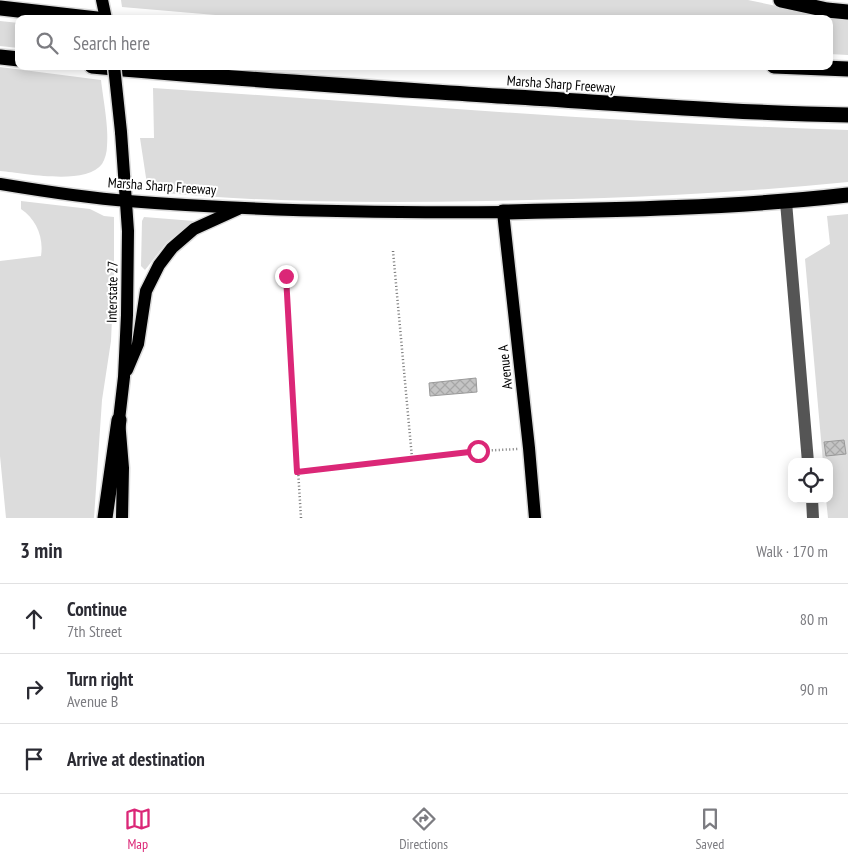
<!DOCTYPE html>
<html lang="en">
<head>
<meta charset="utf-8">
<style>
	body { margin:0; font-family:"PT Sans Narrow",sans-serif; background:#f2f2f3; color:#2b2b33 }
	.controls { position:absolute; right:15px; bottom:15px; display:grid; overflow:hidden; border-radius:10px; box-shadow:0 2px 12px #0003 }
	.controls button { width:45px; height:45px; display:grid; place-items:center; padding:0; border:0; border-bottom:1px solid #e1e1e2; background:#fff; color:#2b2b33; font:25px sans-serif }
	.stop { position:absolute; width:15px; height:15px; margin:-11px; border:4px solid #db2777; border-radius:50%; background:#fff }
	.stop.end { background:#db2777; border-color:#fff; box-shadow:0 1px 5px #0008 }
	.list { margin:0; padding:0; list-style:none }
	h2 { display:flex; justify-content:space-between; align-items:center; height:65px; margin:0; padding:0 20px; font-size:21px }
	h2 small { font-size:16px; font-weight:400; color:#7c7c81 }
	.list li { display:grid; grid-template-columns:32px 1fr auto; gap:15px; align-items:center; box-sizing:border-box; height:70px; padding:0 20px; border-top:1px solid #e1e1e2 }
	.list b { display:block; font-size:19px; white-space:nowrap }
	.list p { margin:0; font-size:16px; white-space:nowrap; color:#7c7c81 }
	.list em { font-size:16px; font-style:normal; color:#7c7c81 }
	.icon { flex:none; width:28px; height:28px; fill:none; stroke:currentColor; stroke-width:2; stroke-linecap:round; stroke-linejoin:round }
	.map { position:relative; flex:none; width:848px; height:518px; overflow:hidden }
	.search { position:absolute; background:#fff; box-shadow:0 2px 12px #0003; left:15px; right:15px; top:15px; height:55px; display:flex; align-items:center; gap:12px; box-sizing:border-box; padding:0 18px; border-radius:10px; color:#7c7c81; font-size:19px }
	.sheet { height:275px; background:#fff }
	nav { display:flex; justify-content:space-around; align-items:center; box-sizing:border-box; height:70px; border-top:1px solid #e1e1e2; background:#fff; font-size:14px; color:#7c7c81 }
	nav a { display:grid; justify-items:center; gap:2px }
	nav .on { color:#db2777 }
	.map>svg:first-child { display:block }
	.grass { fill:#dcdcdc }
	.building { fill:url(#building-cross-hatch); stroke:#999 }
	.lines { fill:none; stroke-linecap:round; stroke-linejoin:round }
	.major-casing { stroke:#dbdbdb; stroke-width:15 }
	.highway-casing { stroke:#dbdbdb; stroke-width:18 }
	.path { stroke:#777; stroke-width:2.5; stroke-dasharray:1 2.5; stroke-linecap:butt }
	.minor { stroke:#555; stroke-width:12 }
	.major { stroke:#000; stroke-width:12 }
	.highway { stroke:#000; stroke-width:15 }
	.major-bridge-casing { stroke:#dbdbdb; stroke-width:15; stroke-linecap:butt }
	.major-bridge { stroke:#000; stroke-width:12 }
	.route { stroke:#db2777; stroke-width:6 }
	.labels { text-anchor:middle; stroke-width:4; stroke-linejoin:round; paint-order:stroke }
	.street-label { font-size:14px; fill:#000; stroke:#fff }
</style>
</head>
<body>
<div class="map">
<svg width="848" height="518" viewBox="0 0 848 518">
	<defs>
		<pattern id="building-cross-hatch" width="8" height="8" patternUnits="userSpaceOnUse" patternTransform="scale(1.25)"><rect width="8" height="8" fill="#c4c4c4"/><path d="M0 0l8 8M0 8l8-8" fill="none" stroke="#a7a7a7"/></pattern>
	</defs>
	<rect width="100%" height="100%" fill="#fff"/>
	<g class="grass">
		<polygon points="121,0 748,0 848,21 848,55 829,54 829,19 262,19 122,7"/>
		<polygon points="0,21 19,23 19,48 0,46"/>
		<path d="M0,67L101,80C103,98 109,128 107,146C107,152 105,159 102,164C86,186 24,173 0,171Z"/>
		<path d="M153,88C385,103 616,123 848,130V182C728,194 607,199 487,201C374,203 260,203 148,191L140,138H154Z"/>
		<path d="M21,201L90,209L104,216L114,217V272L111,341L102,400L94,518H6L0,456V261L41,256C44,237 36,219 21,209Z"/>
		<polygon points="848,214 848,518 828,518 826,499 829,499 829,462 823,462 805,259 830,244 827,216"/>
		<polygon points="144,217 194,221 167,242 145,270 141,266 142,221"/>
	</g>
	<g class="building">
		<polygon points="476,378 477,392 430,396 429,383"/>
		<polygon points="844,440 846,454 826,456 824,442"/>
	</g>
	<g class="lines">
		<g class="major-casing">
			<g id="major">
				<polyline points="102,0 106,19"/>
				<polyline points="121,132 128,231 127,315 124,377 119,420 123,468 122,518"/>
				<path d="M0,184C42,191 85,198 128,201C253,211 378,213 503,212L529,448L535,518"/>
				<polyline points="127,370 138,344 146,291 159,265 172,248 194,229 238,209"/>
			</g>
		</g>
		<g class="highway-casing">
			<g id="highway">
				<polyline points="781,0 827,10 848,12"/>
				<polyline points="0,8 97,19"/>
				<polyline points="0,57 19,59"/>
				<path d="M92,66C227,79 363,87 498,96C615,103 731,113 848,115"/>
				<polyline points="774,66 848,69"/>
				<path d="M503,212C618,210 734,208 848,195"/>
				<polyline points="105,518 119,420"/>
			</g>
		</g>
		<g class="path">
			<polyline points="393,251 412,458"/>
			<polyline points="286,276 301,518"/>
			<polyline points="297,472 478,451 518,449"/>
		</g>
		<g class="minor">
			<polyline points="786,202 808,462"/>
			<polyline points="812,499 813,518"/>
		</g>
		<use href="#major" class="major"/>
		<use href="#highway" class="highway"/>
		<g class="major-bridge-casing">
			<polyline id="major-bridge" points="114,66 121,132"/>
		</g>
		<use href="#major-bridge" class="major-bridge"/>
	</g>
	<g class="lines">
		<polyline class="route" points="286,276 297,472 478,451"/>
	</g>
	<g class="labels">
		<g class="street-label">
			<text transform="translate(561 84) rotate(4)" y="5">Marsha Sharp Freeway</text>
			<text transform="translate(162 186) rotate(4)" y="5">Marsha Sharp Freeway</text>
			<text transform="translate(112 292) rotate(-89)" y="5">Interstate 27</text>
			<text transform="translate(505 367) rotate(-96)" y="5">Avenue A</text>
		</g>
	</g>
</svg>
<div class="controls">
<button><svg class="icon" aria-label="locate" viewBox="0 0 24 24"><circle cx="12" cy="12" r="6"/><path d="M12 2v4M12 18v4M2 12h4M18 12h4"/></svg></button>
</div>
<div class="stop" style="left:478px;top:451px"></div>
<div class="stop end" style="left:286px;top:276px"></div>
<div class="search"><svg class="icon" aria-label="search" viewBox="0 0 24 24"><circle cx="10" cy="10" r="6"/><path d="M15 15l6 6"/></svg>Search here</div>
</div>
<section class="sheet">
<h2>3 min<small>Walk · 170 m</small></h2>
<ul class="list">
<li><svg class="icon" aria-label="ahead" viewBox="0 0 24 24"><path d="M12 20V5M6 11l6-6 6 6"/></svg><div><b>Continue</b><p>7th Street</p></div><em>80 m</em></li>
<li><svg class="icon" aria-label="right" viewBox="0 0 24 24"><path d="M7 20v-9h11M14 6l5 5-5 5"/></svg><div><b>Turn right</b><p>Avenue B</p></div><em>90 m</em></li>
<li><svg class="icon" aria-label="arrive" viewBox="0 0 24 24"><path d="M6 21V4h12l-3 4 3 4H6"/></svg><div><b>Arrive at destination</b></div></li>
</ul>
</section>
<nav>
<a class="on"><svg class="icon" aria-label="map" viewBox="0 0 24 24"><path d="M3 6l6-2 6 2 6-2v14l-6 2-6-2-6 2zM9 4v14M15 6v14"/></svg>Map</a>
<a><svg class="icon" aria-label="directions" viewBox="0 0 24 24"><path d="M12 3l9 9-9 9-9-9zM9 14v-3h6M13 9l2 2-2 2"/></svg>Directions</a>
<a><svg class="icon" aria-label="saved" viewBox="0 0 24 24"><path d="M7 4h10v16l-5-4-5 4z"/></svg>Saved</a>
</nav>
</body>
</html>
